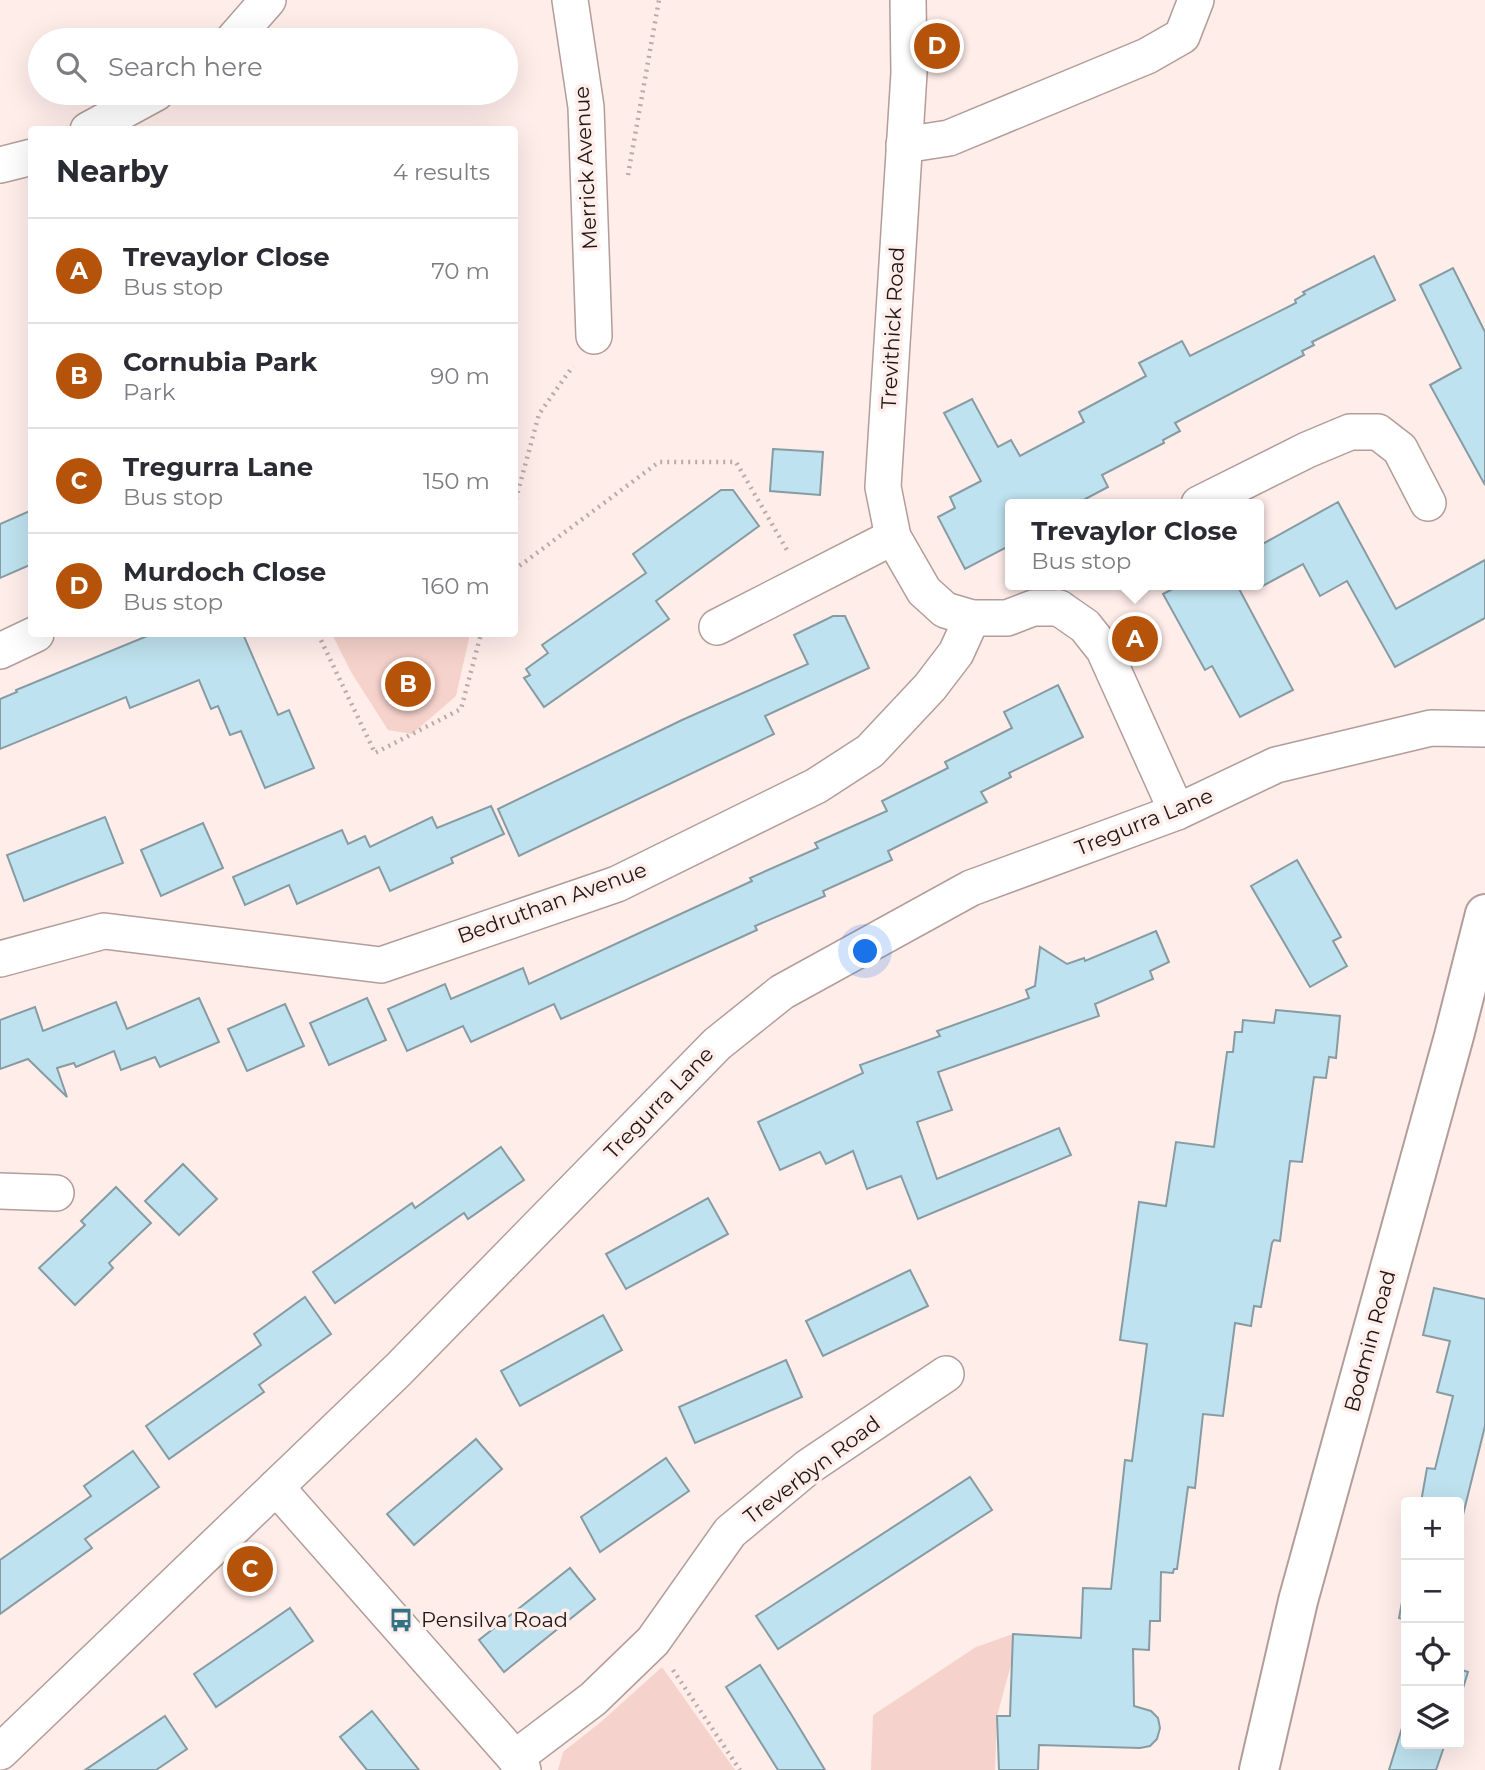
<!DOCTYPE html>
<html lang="en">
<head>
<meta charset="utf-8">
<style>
	body { margin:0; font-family:Montserrat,sans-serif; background:#f2f2f3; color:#2b2b33 }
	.controls { position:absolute; right:21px; bottom:21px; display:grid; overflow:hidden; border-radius:7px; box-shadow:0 7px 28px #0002 }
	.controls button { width:63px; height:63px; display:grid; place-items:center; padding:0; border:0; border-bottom:2px solid #e1e1e2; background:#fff; color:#2b2b33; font:35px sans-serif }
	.you { position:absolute; left:866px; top:952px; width:24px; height:24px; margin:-18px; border:5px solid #fff; border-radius:50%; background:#1a73e8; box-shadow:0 0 0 10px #1a73e833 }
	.badge { display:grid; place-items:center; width:46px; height:46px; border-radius:50%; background:#b45309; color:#fff; font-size:23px; font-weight:700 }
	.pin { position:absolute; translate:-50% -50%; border:4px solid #fff; box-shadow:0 2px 7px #0006 }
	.popup { position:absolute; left:1005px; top:499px; width:259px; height:91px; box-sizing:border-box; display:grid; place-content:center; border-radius:7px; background:#fff; filter:drop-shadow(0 2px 5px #0005); font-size:23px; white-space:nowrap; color:#7c7c81 }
	.popup b { font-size:26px; color:#2b2b33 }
	.popup::after { content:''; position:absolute; left:50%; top:100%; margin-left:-14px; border:14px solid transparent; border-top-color:#fff }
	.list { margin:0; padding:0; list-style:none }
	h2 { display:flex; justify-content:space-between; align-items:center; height:91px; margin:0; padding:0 28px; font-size:30px }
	h2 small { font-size:23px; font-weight:400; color:#7c7c81 }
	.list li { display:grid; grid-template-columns:46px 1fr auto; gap:21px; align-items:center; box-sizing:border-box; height:105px; padding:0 28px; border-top:2px solid #e1e1e2 }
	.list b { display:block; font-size:26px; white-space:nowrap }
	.list p { margin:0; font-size:23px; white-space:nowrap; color:#7c7c81 }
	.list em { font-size:23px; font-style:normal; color:#7c7c81 }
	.icon { flex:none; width:38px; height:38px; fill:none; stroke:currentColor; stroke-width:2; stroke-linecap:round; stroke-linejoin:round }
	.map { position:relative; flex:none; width:1485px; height:1770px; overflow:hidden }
	.search { position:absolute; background:#fff; box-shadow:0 7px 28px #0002; left:28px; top:28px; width:490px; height:77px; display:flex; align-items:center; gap:18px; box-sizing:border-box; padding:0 24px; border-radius:38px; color:#7c7c81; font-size:26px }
	.panel { position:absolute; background:#fff; box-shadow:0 7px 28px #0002; left:28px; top:126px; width:490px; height:511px; border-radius:7px }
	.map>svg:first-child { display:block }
	.green { fill:#f6d2cc }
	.building { fill:#bee2ef; stroke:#879ba2; stroke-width:2 }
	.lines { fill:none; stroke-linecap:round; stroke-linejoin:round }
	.street-casing { stroke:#b29d99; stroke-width:38 }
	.secondary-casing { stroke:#b29d99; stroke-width:42 }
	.path { stroke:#baaba8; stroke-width:4.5; stroke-dasharray:2 5; stroke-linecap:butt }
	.street { stroke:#fff; stroke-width:35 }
	.secondary { stroke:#fff; stroke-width:38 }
	.labels { text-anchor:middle; stroke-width:7; stroke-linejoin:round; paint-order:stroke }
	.street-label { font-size:21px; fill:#1e1715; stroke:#ffedea }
	.poi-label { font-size:21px; fill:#1e1715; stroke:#ffedea; text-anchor:start }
</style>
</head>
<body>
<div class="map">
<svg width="1485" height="1770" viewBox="0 0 1485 1770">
	<rect width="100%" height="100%" fill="#ffedea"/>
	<g class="green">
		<polygon points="332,634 470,634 456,696 412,734 388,730 351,672"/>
		<polygon points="1013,1634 1012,1661 997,1716 995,1770 871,1770 873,1715 976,1647"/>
		<polygon points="662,1667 735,1770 558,1770 563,1752 602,1721"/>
	</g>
	<g class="building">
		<polygon points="1374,256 1395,300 1312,342 1314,345 1302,351 1304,355 1175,423 1180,431 1163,440 1164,443 1102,475 1108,487 1076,504 1011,504 1011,545 965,569 938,517 955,508 950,497 981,481 944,413 972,399 998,447 1011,440 1020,456 1084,422 1079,412 1146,376 1139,363 1182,341 1190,356 1296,303 1295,300 1305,294 1303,292"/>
		<polygon points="1453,268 1485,332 1485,485 1430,385 1461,368 1420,285"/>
		<polygon points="773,449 823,452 820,495 770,491"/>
		<polygon points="721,490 733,490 759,526 656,601 669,619 544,707 524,678 530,675 526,669 548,653 542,645 646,573 633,554"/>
		<polygon points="1338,502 1396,609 1485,560 1485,618 1395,667 1347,581 1320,596 1303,564 1259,588 1259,546"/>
		<polygon points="32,510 32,564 0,578 0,524"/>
		<polygon points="1180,585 1237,585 1293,690 1240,717 1212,666 1205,670 1163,594"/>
		<polygon points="833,616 845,616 869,668 765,716 774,734 519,856 498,809 682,720 808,664 794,635"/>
		<polygon points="152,634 243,634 278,715 289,710 314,768 265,788 241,731 230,735 218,706 211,709 199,680 130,708 126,697 0,749 0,699 17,692 16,690"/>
		<polygon points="1058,685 1083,737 1009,773 1011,777 981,792 987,802 888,851 892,860 823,891 825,896 755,926 757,930 561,1019 554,1004 471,1042 463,1026 407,1051 388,1009 445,984 451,999 523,968 529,984 752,881 750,878 818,848 815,843 887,811 882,801 948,768 945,762 1012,728 1004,712"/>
		<polygon points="491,806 504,834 451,858 453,863 390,891 379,867 297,904 289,885 245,905 233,877 342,830 348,844 365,836 370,847 432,817 437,828"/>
		<polygon points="105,817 123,863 24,901 7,855"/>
		<polygon points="203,823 223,868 161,896 141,850"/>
		<polygon points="1297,860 1341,937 1333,941 1347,966 1310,987 1251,886"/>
		<polygon points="1156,931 1169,962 1150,971 1153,979 1095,1004 1099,1016 938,1072 952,1110 917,1122 937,1179 1059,1128 1071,1155 918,1219 901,1176 867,1189 853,1151 826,1164 820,1152 780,1170 758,1122 863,1073 860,1065 940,1036 937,1031 1029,998 1026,990 1035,986 1040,947 1067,964 1084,958 1085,961"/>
		<polygon points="199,998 219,1042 160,1067 155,1057 121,1070 114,1051 76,1067 74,1063 57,1068 67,1097 28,1059 0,1069 0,1020 35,1007 43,1031 116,1002 127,1029"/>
		<polygon points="367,998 386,1040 329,1065 310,1023"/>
		<polygon points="285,1004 304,1046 247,1071 228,1029"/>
		<polygon points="1276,1010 1340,1016 1336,1058 1329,1057 1326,1078 1314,1077 1302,1162 1290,1161 1280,1241 1274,1240 1272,1243 1261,1307 1254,1306 1251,1326 1235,1323 1223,1416 1203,1414 1195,1488 1188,1487 1177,1569 1174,1569 1173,1573 1161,1572 1160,1621 1150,1621 1149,1650 1133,1649 1134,1706 1151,1711 1158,1718 1160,1728 1157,1739 1150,1746 1140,1748 1039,1745 1038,1770 999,1770 997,1716 1010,1716 1013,1634 1081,1638 1083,1588 1111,1589 1125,1460 1132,1461 1147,1344 1120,1340 1139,1202 1166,1206 1176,1142 1214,1147 1227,1052 1233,1052 1235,1032 1242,1032 1243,1020 1274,1023"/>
		<polygon points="501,1147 524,1180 468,1219 464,1213 335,1303 313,1272 412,1203 415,1208"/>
		<polygon points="183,1164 217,1199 179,1235 145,1201"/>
		<polygon points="116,1187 151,1223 109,1263 113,1268 75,1305 39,1268 85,1225 81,1221"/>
		<polygon points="708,1198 728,1234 626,1289 606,1254"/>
		<polygon points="910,1270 928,1306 823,1356 806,1321"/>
		<polygon points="1434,1288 1485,1299 1485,1426 1459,1531 1459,1502 1421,1502 1427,1468 1435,1469 1453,1396 1437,1392 1450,1341 1423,1335"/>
		<polygon points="305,1297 331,1334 259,1385 264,1392 169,1459 146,1426 261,1345 254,1334"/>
		<polygon points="603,1315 622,1350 520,1406 501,1371"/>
		<polygon points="786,1360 802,1397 695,1443 679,1407"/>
		<polygon points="476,1439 502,1469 414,1545 387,1514"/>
		<polygon points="133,1451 159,1487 85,1539 92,1548 0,1614 0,1560 91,1496 84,1486"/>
		<polygon points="666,1458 689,1491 600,1552 581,1517"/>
		<polygon points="970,1477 992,1510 778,1649 756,1616"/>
		<polygon points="570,1568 595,1599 504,1672 479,1640"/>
		<polygon points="1406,1581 1406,1620 1399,1618"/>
		<polygon points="290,1608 313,1641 216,1707 194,1674"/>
		<polygon points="760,1665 791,1714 825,1770 778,1770 726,1687"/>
		<polygon points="1459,1669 1468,1672 1459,1701"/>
		<polygon points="372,1711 419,1770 367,1770 340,1737"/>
		<polygon points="1406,1715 1406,1744 1445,1744 1436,1770 1389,1770"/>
		<polygon points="165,1716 187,1749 156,1770 85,1770"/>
	</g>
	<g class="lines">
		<g class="street-casing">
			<g id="street">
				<polyline points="570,0 586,107 594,336"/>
				<polyline points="908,0 909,73 883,487 893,537 924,591 945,610 972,618 1007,618 1033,608 1059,608"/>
				<polyline points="233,40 268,0"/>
				<polyline points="88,130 156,93"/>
				<polyline points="904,145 949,138 1147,56 1182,36 1196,0"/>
				<polyline points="0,165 32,157"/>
				<polyline points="1199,504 1307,450 1350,432 1378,432 1400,449 1428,503"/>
				<polyline points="1059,608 1085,626 1104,650 1177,812"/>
				<polyline points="717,627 893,537"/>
				<polyline points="0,651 36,634"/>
				<polyline points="0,959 104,931 381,965 617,884 816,786 870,751 930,687 956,653 972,618"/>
				<polyline points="0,1191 56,1193"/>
				<polyline points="276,1487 515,1758 523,1770"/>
				<polyline points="0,1752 398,1370 717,1044 782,992 971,888 1177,812 1276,765 1431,728 1485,729"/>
				<polyline points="515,1758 593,1699 653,1641 730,1532 808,1467 946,1374"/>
			</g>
		</g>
		<g class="secondary-casing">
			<polyline id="secondary" points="1259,1770 1298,1601 1454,1036 1485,914"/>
		</g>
		<g class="path">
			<polyline points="628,175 659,0"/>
			<polyline points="514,506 539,414 573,366"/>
			<polyline points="514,570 659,462 736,462 787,550"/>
			<polyline points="318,634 375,753 461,709 481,634"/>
			<polyline points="673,1670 740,1770"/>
		</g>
		<use href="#street" class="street"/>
		<use href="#secondary" class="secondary"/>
	</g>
	<defs>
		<g id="bus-bare" transform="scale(1.89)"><path d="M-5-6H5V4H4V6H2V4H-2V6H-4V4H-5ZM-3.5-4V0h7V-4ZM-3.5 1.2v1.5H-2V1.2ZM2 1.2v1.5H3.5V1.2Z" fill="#317285" stroke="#ffedea" stroke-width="2.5" paint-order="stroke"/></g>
	</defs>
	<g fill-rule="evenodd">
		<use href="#bus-bare" x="401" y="1620"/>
	</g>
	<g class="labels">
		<g class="street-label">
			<text transform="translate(586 168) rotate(-93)" y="7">Merrick Avenue</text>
			<text transform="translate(893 328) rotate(-87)" y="7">Trevithick Road</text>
			<text transform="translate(1144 822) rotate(-22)" y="7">Tregurra Lane</text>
			<text transform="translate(552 903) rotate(-20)" y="7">Bedruthan Avenue</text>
			<text transform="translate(659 1103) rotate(-46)" y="7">Tregurra Lane</text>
			<text transform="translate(1370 1341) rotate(-75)" y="7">Bodmin Road</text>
			<text transform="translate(812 1470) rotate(-37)" y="7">Treverbyn Road</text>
		</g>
		<g class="poi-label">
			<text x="421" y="1627">Pensilva Road</text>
		</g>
	</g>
</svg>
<div class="controls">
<button>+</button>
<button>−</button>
<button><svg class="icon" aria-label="locate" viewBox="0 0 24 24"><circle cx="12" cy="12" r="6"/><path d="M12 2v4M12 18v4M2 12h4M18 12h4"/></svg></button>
<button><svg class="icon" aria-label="layers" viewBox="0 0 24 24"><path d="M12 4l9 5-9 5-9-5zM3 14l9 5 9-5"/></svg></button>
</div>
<div class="you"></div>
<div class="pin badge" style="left:1135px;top:639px">A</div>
<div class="popup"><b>Trevaylor Close</b>Bus stop</div>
<div class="pin badge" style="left:408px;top:684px">B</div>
<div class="pin badge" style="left:250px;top:1569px">C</div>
<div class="pin badge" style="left:937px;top:46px">D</div>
<div class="search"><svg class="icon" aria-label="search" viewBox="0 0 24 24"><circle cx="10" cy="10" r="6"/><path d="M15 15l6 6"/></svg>Search here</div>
<section class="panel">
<h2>Nearby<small>4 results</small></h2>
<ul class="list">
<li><span class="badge">A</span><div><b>Trevaylor Close</b><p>Bus stop</p></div><em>70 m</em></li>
<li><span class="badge">B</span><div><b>Cornubia Park</b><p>Park</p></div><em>90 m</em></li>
<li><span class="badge">C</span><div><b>Tregurra Lane</b><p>Bus stop</p></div><em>150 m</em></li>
<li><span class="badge">D</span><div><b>Murdoch Close</b><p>Bus stop</p></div><em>160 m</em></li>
</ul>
</section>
</div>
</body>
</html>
